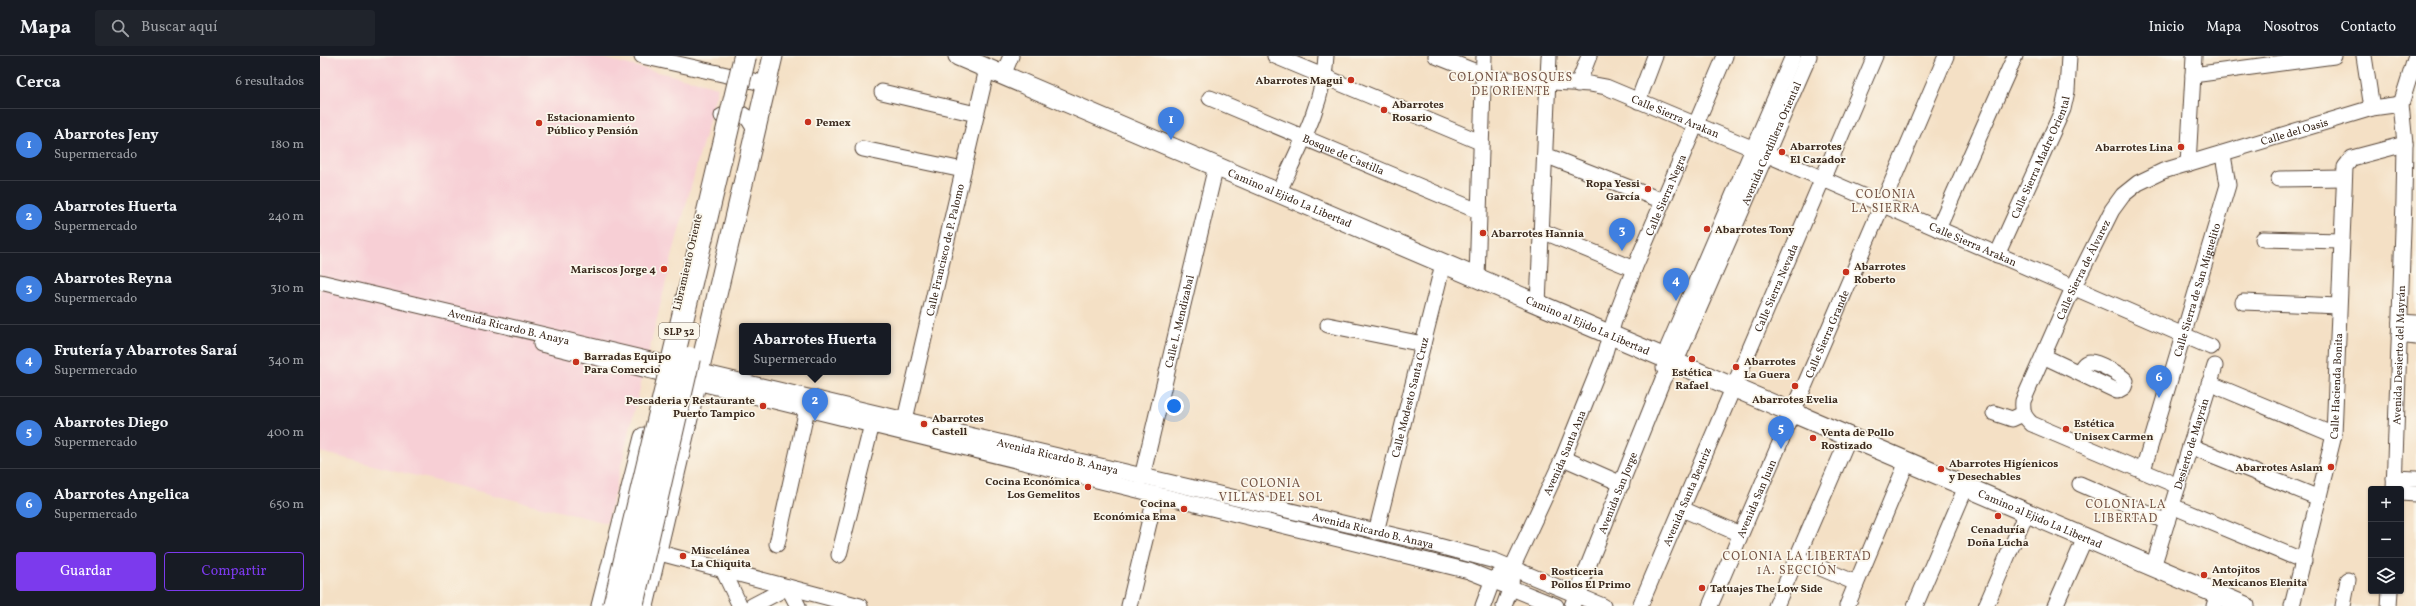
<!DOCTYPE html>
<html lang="es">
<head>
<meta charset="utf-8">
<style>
	body { margin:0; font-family:Vollkorn,serif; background:#20242c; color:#f1f3f6 }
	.controls { position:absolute; right:12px; bottom:12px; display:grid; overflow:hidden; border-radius:4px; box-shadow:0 1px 3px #0004 }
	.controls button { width:36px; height:36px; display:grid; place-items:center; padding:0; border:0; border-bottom:1px solid #363941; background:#171b24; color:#f1f3f6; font:20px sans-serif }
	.you { position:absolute; left:854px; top:350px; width:14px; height:14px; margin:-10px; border:3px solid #fff; border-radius:50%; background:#1a73e8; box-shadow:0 0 0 6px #1a73e833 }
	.badge { display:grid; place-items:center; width:26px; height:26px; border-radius:50%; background:#7c3aed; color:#fff; font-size:13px; font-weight:700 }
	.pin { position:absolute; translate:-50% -33px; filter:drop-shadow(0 1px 2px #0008) }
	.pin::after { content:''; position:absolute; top:21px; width:14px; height:12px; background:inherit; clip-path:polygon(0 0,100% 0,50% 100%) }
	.popup { position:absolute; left:419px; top:267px; width:152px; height:52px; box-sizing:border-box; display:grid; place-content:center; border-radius:4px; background:#171b24; filter:drop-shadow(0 1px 3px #0005); font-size:13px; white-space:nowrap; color:#9ea1a6 }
	.popup b { font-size:15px; color:#f1f3f6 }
	.popup::after { content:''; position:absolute; left:50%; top:100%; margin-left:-8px; border:8px solid transparent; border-top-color:#171b24 }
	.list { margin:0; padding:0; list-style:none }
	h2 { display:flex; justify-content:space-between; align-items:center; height:52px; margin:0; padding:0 16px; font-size:17px }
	h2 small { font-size:13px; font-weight:400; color:#9ea1a6 }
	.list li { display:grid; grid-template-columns:26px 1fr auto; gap:12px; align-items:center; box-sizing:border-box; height:72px; padding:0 16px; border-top:1px solid #363941 }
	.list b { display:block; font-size:15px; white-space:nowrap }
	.list p { margin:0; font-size:13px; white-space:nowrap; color:#9ea1a6 }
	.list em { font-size:13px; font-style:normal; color:#9ea1a6 }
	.actions { display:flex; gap:8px; padding:12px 16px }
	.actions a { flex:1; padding:9px 0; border:1px solid #7c3aed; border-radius:4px; text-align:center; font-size:14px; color:#7c3aed }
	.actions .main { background:#7c3aed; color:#fff }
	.icon { flex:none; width:22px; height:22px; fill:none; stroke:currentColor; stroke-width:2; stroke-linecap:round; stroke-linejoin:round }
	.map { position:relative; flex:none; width:2096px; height:550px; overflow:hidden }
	header { display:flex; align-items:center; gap:24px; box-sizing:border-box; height:56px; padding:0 20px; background:#171b24; border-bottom:1px solid #363941 }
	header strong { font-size:19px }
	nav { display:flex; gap:22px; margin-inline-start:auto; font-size:14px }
	.search { width:280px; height:36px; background:#20242c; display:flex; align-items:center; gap:10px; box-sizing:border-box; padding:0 14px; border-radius:4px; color:#9ea1a6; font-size:15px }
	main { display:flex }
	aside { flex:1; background:#171b24 }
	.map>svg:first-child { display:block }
	.built { fill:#f7cfd5 }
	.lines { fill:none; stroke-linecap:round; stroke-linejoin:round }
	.minor-casing { stroke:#574537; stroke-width:17 }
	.major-casing { stroke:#574537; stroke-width:21 }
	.minor { stroke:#fff; stroke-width:15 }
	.major { stroke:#fff; stroke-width:19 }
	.highway-bridge-casing { stroke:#574537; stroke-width:24; stroke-linecap:butt }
	.highway-bridge { stroke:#fff; stroke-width:22 }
	.poi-dot { fill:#c8321e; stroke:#fbf7ec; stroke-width:1.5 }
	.labels { text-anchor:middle; stroke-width:3.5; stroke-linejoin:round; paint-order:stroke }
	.shield { fill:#fbf7ec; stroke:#75685c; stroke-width:1 }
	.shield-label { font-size:10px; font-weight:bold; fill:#3b2a1e }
	.poi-label { font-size:11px; font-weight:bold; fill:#3b2a1e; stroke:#fbf7ec; text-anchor:start }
	.street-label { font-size:11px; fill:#3b2a1e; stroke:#fbf7ec }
	.neighbourhood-label { font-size:12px; letter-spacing:1px; fill:#755445; stroke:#fbf7ec }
</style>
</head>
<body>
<header>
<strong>Mapa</strong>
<div class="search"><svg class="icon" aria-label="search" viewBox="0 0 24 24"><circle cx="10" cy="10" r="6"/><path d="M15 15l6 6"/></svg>Buscar aquí</div>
<nav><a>Inicio</a><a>Mapa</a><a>Nosotros</a><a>Contacto</a></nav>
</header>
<main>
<aside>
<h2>Cerca<small>6 resultados</small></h2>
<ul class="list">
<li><span class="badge" style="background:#3f7fe0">1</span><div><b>Abarrotes Jeny</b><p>Supermercado</p></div><em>180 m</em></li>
<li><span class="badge" style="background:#3f7fe0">2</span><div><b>Abarrotes Huerta</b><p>Supermercado</p></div><em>240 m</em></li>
<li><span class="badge" style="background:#3f7fe0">3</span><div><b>Abarrotes Reyna</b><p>Supermercado</p></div><em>310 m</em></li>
<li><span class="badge" style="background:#3f7fe0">4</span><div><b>Frutería y Abarrotes Saraí</b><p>Supermercado</p></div><em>340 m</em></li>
<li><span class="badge" style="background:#3f7fe0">5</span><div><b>Abarrotes Diego</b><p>Supermercado</p></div><em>400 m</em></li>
<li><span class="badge" style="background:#3f7fe0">6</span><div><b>Abarrotes Angelica</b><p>Supermercado</p></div><em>650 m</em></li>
</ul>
<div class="actions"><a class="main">Guardar</a><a>Compartir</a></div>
</aside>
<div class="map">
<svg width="2096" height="550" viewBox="0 0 2096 550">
	<rect width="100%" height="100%" fill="#fbf7ec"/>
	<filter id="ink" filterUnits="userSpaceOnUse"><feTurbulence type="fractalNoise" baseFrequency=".025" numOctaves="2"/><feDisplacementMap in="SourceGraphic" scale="8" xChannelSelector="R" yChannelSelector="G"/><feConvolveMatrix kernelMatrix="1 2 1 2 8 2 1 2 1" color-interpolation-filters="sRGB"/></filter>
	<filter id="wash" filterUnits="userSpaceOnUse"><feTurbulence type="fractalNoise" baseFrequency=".012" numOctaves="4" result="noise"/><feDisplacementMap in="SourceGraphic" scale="16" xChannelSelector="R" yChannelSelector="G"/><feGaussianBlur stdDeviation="0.9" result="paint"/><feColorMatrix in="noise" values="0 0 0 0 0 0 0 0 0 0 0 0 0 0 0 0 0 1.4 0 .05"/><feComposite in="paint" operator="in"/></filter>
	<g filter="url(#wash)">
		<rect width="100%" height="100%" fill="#f4e0c5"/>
		<polygon class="built" points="0,0 274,0 398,31 354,193 287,467 0,396"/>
	</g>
	<g filter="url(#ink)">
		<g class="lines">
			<g class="minor-casing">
				<g id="minor">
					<polyline points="322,0 447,28"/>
					<polyline points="955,0 1160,86"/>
					<path id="s1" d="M1116,0L1174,23L1270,28L1286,31L1434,93L1891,291"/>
					<polyline points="2044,0 2052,52"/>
					<polyline points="683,19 691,0"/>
					<polyline points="1873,19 2014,0"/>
					<polyline points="1258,28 1269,0"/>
					<polyline points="562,36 656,58"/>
					<path id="s2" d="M890,42L1158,155"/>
					<polyline points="1318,45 1335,0"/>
					<path d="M402,60C420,53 428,58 435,75"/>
					<polyline points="543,93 643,114"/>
					<polyline points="1225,99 1343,145"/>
					<polyline points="1868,108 1874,0"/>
					<polyline points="1959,123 2024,122"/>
					<path d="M958,137C978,94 1004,48 1006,0"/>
					<polyline points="1618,173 1695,0"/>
					<polyline points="1222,175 1314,213"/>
					<polyline points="1943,183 2021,185"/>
					<path id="s3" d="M1677,199L1743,53L1747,35L1749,0"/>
					<polyline points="1157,222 1164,0"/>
					<path id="s4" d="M0,226L1111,488L1175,505L1283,550"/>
					<polyline points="1923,246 2018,250"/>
					<polyline points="1218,248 1229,0"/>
					<polyline points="2080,266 2096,267"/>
					<polyline points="1008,269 1103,288"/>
					<polyline points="2079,279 2096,281"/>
					<polyline points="221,288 1149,515 1236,550"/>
					<path d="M1723,300L1797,335L1804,331L1806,325C1802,319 1778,306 1770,306C1764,306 1762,312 1759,316"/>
					<polyline points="1344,312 1348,291 1473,0"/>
					<polyline points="1889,327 2014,379"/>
					<polyline points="1674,357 1692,363 1703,358"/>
					<path id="s5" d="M583,372L667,13"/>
					<polyline points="1870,390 1999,442"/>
					<polyline points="1243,402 1302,428"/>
					<path id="s6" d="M1823,414L1908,129L1903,99"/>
					<path id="s7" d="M822,421L896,110"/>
					<polyline points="2074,422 2096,423"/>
					<polyline points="1760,428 1847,466"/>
					<path id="s8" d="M1858,430L1712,368C1704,361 1702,356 1703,345L1753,232L1792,154L1803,139L1818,127L1843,115L2052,52L2081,48"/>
					<path id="s9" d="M2074,433L2084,144L2085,88L2081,48L2096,0"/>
					<polyline points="2081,437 2096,438"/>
					<polyline points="1852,450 1984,505"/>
					<polyline points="1362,453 1420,478"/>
					<path id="s10" d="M1056,476L1123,208"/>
					<polyline points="457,488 487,353"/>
					<polyline points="336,496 540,550"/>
					<polyline points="519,499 552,368"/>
					<polyline points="1477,502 1536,527"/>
					<path id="s11" d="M1833,511L1895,310"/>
					<polyline points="404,516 420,550"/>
					<polyline points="432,550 468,531 478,550"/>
					<polyline points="809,550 836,438"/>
					<polyline points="1163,550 1173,523 1181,518"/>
					<path id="s12" d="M1184,550L1191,531L1192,512L1243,402L1284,300L1294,265L1314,213L1405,0"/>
					<path id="s13" d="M1252,550L1343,323L1360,296L1489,0"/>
					<path id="s14" d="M1320,550L1555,0"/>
					<path id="s15" d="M1390,550L1626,0"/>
					<polyline points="1456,550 1529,381"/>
					<polyline points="1527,550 1587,406"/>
					<polyline points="1595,550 1646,431"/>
					<polyline points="1666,550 1706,457"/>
					<polyline points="1735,550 1765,482"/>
					<polyline points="1894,550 1898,538"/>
					<path id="s16" d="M1972,550L2014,379L2025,111L2032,102L2085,88"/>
					<polyline points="2023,550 2028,524"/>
					<polyline points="2069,550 2070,535"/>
				</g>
			</g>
			<g class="major-casing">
				<g id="major">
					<path id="s17" d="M638,0L1925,550"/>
					<polyline points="281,550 324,381"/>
					<polyline points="324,550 453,0"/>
				</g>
			</g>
			<use href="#minor" class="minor"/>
			<use href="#major" class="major"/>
			<g class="highway-bridge-casing">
				<g id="highway-bridge">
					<polyline points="294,550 425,0"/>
					<polyline points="312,550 369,302"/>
				</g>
			</g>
			<use href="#highway-bridge" class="highway-bridge"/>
		</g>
	</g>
	<g class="poi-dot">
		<circle cx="1031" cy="24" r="4"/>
		<circle cx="1064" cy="54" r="4"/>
		<circle cx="488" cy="66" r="4"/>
		<circle cx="219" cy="67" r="4"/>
		<circle cx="1861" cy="91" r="4"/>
		<circle cx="1462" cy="96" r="4"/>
		<circle cx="1328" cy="133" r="4"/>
		<circle cx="1387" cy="173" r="4"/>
		<circle cx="1163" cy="177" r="4"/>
		<circle cx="344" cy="213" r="4"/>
		<circle cx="1526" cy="216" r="4"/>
		<circle cx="1372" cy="303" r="4"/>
		<circle cx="256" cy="306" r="4"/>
		<circle cx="1416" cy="311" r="4"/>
		<circle cx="1475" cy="330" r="4"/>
		<circle cx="443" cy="350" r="4"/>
		<circle cx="604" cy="368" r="4"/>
		<circle cx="1746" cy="373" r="4"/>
		<circle cx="1493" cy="382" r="4"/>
		<circle cx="2011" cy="411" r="4"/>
		<circle cx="1621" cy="413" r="4"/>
		<circle cx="768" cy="431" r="4"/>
		<circle cx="864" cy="453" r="4"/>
		<circle cx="1678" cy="460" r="4"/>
		<circle cx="363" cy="500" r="4"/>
		<circle cx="1884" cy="519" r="4"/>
		<circle cx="1223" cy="521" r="4"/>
		<circle cx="1382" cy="532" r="4"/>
	</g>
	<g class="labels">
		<rect class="shield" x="339" y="267" width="40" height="16" rx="3"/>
		<g class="shield-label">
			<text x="359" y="279">SLP 32</text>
		</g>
		<g class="poi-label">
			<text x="1023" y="28" text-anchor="end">Abarrotes Magui</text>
			<text x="1072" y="52">Abarrotes<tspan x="1072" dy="13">Rosario</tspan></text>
			<text x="227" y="65">Estacionamiento<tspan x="227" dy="13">Público y Pensión</tspan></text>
			<text x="496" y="70">Pemex</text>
			<text x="1470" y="94">Abarrotes<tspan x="1470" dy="13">El Cazador</tspan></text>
			<text x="1853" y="95" text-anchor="end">Abarrotes Lina</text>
			<text x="1320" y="131" text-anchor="end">Ropa Yessi<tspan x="1320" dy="13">García</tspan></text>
			<text x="1395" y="177">Abarrotes Tony</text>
			<text x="1171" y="181">Abarrotes Hannia</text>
			<text x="1534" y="214">Abarrotes<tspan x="1534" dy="13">Roberto</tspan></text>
			<text x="336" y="217" text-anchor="end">Mariscos Jorge 4</text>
			<text x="264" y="304">Barradas Equipo<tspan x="264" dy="13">Para Comercio</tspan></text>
			<text x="1424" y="309">Abarrotes<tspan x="1424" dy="13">La Guera</tspan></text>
			<text x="1372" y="320" text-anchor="middle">Estética<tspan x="1372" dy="13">Rafael</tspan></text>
			<text x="1475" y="347" text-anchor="middle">Abarrotes Evelia</text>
			<text x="435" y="348" text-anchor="end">Pescaderia y Restaurante<tspan x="435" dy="13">Puerto Tampico</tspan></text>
			<text x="612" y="366">Abarrotes<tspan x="612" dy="13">Castell</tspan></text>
			<text x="1754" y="371">Estética<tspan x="1754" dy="13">Unisex Carmen</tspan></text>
			<text x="1501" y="380">Venta de Pollo<tspan x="1501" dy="13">Rostizado</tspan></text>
			<text x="1629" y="411">Abarrotes Higíenicos<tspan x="1629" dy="13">y Desechables</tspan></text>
			<text x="2003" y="415" text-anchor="end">Abarrotes Aslam</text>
			<text x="760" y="429" text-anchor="end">Cocina Económica<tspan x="760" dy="13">Los Gemelitos</tspan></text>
			<text x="856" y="451" text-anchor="end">Cocina<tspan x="856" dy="13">Económica Ema</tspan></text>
			<text x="1678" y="477" text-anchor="middle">Cenaduría<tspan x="1678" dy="13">Doña Lucha</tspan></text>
			<text x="371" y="498">Miscelánea<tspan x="371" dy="13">La Chiquita</tspan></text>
			<text x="1892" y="517">Antojitos<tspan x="1892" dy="13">Mexicanos Elenita</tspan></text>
			<text x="1231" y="519">Rosticeria<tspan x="1231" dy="13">Pollos El Primo</tspan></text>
			<text x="1390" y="536">Tatuajes The Low Side</text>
		</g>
		<g class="street-label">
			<text dy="4" stroke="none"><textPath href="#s1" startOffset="250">Calle Sierra Arakan</textPath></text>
			<text dy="4" stroke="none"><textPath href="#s8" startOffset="598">Calle del Oasis</textPath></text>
			<text dy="4" stroke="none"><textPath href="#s13" startOffset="504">Avenida Cordillera Oriental</textPath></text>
			<text dy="4" stroke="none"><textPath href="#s2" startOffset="145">Bosque de Castilla</textPath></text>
			<text dy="4" stroke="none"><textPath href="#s3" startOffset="107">Calle Sierra Madre Oriental</textPath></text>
			<text dy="4" stroke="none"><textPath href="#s12" startOffset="443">Calle Sierra Negra</textPath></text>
			<text dy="4" stroke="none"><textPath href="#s17" startOffset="361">Camino al Ejido La Libertad</textPath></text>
			<text dy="4" stroke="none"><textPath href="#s1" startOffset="574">Calle Sierra Arakan</textPath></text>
			<text dy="4" stroke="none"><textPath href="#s5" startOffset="183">Calle Francisco de P. Palomo</textPath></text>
			<text transform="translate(367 206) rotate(-77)" y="4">Libramiento Oriente</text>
			<text dy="4" stroke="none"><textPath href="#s8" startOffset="329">Calle Sierra de Álvarez</textPath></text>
			<text dy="4" stroke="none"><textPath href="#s14" startOffset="346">Calle Sierra Nevada</textPath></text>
			<text dy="4" stroke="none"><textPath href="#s6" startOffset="188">Calle Sierra de San Miguelito</textPath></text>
			<text dy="4" stroke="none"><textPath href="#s7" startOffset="160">Calle L. Mendizabal</textPath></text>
			<text dy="4" stroke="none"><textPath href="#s17" startOffset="685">Camino al Ejido La Libertad</textPath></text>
			<text dy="4" stroke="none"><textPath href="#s4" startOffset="194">Avenida Ricardo B. Anaya</textPath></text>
			<text dy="4" stroke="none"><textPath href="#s15" startOffset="296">Calle Sierra Grande</textPath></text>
			<text dy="4" stroke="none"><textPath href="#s9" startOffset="134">Avenida Desierto del Mayrán</textPath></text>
			<text dy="4" stroke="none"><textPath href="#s16" startOffset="225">Calle Hacienda Bonita</textPath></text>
			<text dy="4" stroke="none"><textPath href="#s10" startOffset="139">Calle Modesto Santa Cruz</textPath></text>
			<text dy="4" stroke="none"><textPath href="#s11" startOffset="129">Desierto de Mayrán</textPath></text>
			<text dy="4" stroke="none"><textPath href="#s12" startOffset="166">Avenida Santa Ana</textPath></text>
			<text dy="4" stroke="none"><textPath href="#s4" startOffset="758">Avenida Ricardo B. Anaya</textPath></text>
			<text dy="4" stroke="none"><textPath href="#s13" startOffset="122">Avenida San Jorge</textPath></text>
			<text dy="4" stroke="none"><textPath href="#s14" startOffset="119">Avenida Santa Beatriz</textPath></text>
			<text dy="4" stroke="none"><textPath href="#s15" startOffset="117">Avenida San Juan</textPath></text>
			<text dy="4" stroke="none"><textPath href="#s17" startOffset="1177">Camino al Ejido La Libertad</textPath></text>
			<text dy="4" stroke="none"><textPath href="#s4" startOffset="1082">Avenida Ricardo B. Anaya</textPath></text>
		</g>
		<g class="neighbourhood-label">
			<text x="1191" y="25">COLONIA BOSQUES<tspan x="1191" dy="14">DE ORIENTE</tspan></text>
			<text x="1566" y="142">COLONIA<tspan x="1566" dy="14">LA SIERRA</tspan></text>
			<text x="951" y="431">COLONIA<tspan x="951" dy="14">VILLAS DEL SOL</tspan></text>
			<text x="1806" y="452">COLONIA LA<tspan x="1806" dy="14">LIBERTAD</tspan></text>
			<text x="1477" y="504">COLONIA LA LIBERTAD<tspan x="1477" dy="14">1A. SECCIÓN</tspan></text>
		</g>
	</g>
</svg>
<div class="controls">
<button>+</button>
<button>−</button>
<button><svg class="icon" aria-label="layers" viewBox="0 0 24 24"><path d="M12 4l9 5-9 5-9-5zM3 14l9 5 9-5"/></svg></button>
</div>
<div class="you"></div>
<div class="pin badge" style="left:851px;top:84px;background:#3f7fe0">1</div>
<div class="pin badge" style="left:495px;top:365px;background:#3f7fe0">2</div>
<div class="popup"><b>Abarrotes Huerta</b>Supermercado</div>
<div class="pin badge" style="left:1302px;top:195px;background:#3f7fe0">3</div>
<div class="pin badge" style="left:1356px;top:245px;background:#3f7fe0">4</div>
<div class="pin badge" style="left:1461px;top:393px;background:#3f7fe0">5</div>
<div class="pin badge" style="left:1839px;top:342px;background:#3f7fe0">6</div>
</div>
</main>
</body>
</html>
